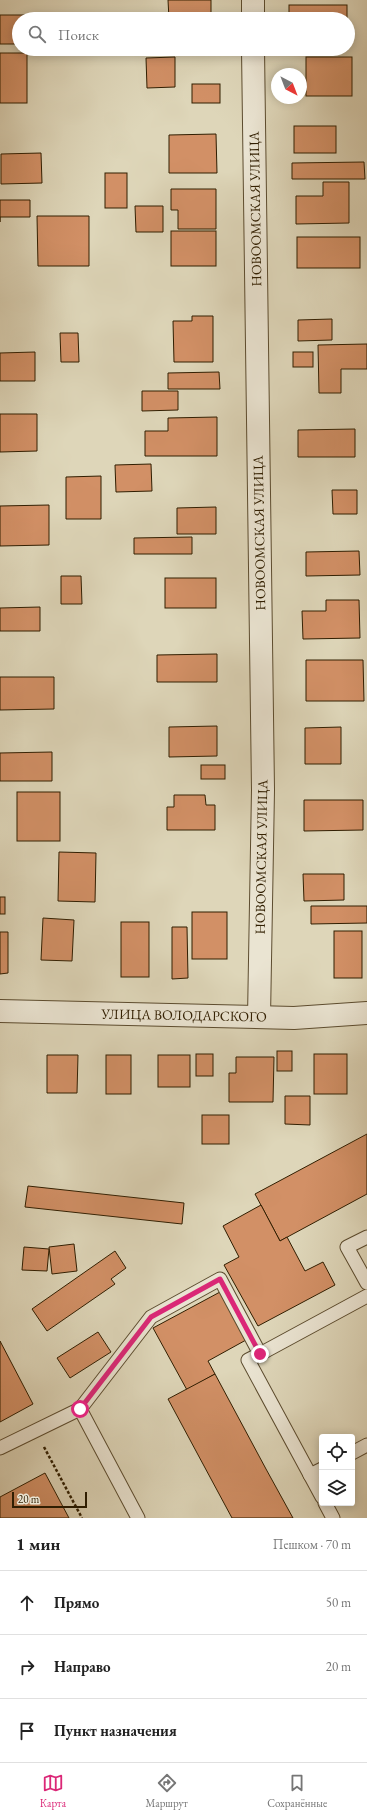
<!DOCTYPE html>
<html lang="ru">
<head>
<meta charset="utf-8">
<style>
	body { margin:0; font-family:"EB Garamond",serif; background:#f2f2f2; color:#222 }
	.controls { position:absolute; right:12px; bottom:12px; display:grid; overflow:hidden; border-radius:4px; box-shadow:0 2px 10px #0003 }
	.controls button { width:36px; height:36px; display:grid; place-items:center; padding:0; border:0; border-bottom:1px solid #e0e0e0; background:#fff; color:#222; font:20px sans-serif }
	.compass { position:absolute; left:271px; top:68px; width:36px; height:36px; border-radius:50%; background:#fff; box-shadow:0 2px 10px #0003; rotate:138deg }
	.scale { position:absolute; left:12px; bottom:10px; width:75px; box-sizing:border-box; padding-left:4px; border:2px solid #301e01; border-top:0; font-size:11px; line-height:14px; white-space:nowrap; color:#301e01; -webkit-text-stroke:3px #eae4d2; paint-order:stroke }
	.stop { position:absolute; width:12px; height:12px; margin:-9px; border:3px solid #db2777; border-radius:50%; background:#fff }
	.stop.end { background:#db2777; border-color:#fff; box-shadow:0 1px 4px #0008 }
	.list { margin:0; padding:0; list-style:none }
	h2 { display:flex; justify-content:space-between; align-items:center; height:52px; margin:0; padding:0 16px; font-size:17px }
	h2 small { font-size:13px; font-weight:400; color:#767676 }
	.list li { display:grid; grid-template-columns:26px 1fr auto; gap:12px; align-items:center; box-sizing:border-box; height:64px; padding:0 16px; border-top:1px solid #e0e0e0 }
	.list b { display:block; font-size:15px; white-space:nowrap }
	.list em { font-size:13px; font-style:normal; color:#767676 }
	.icon { flex:none; width:22px; height:22px; fill:none; stroke:currentColor; stroke-width:2; stroke-linecap:round; stroke-linejoin:round }
	.map { position:relative; flex:none; width:367px; height:1518px; overflow:hidden }
	.search { position:absolute; background:#fff; box-shadow:0 2px 10px #0003; left:12px; right:12px; top:12px; height:44px; display:flex; align-items:center; gap:10px; box-sizing:border-box; padding:0 14px; border-radius:22px; color:#767676; font-size:15px }
	.sheet { height:244px; background:#fff }
	nav { display:flex; justify-content:space-around; align-items:center; box-sizing:border-box; height:56px; border-top:1px solid #e0e0e0; background:#fff; font-size:11px; color:#767676 }
	nav a { display:grid; justify-items:center; gap:2px }
	nav .on { color:#db2777 }
	.map>svg:first-child { display:block }
	.building { fill:#d29066; stroke:#301e01 }
	.lines { fill:none; stroke-linecap:round; stroke-linejoin:round }
	.service-casing { stroke:#5c4c2f; stroke-width:15 }
	.minor-casing { stroke:#5c4c2f; stroke-width:24 }
	.path { stroke:#301e01; stroke-width:2.5; stroke-dasharray:3 2; stroke-linecap:butt }
	.service { stroke:#eae4d2; stroke-width:13 }
	.minor { stroke:#eae4d2; stroke-width:22 }
	.route { stroke:#db2777; stroke-width:5 }
	.labels { text-anchor:middle; stroke-width:3; stroke-linejoin:round; paint-order:stroke }
	.street-label { font-size:14px; fill:#301e01; stroke:#eae4d2 }
</style>
</head>
<body>
<div class="map">
<svg width="367" height="1518" viewBox="0 0 367 1518">
	<rect width="100%" height="100%" fill="#ded6b9"/>
	<filter id="stains"><feTurbulence type="fractalNoise" baseFrequency=".005" numOctaves="4"/><feColorMatrix values="0 0 0 0 .2 0 0 0 0 .09 0 0 0 0 .02 0 0 0 .5 -.17"/></filter>
	<radialGradient id="worn" r=".72"><stop offset=".6" stop-color="#630" stop-opacity="0"/><stop offset="1" stop-color="#630" stop-opacity=".3"/></radialGradient>
	<g class="building">
		<polygon points="168,0 211,0 211,19 169,19"/>
		<rect x="289" y="5" width="58" height="14"/>
		<polygon points="0,15 38,15 38,19 19,19 19,44 0,44"/>
		<rect x="0" y="53" width="27" height="50"/>
		<polygon points="175,57 175,87 147,88 146,58"/>
		<rect x="306" y="57" width="46" height="39"/>
		<rect x="192" y="84" width="28" height="19"/>
		<rect x="294" y="126" width="42" height="27"/>
		<polygon points="216,134 217,173 169,173 169,135"/>
		<polygon points="41,153 42,183 1,184 1,154"/>
		<polygon points="364,162 365,179 292,179 292,163"/>
		<rect x="105" y="173" width="22" height="35"/>
		<polygon points="323,182 349,182 349,223 296,224 296,196 323,196"/>
		<polygon points="171,189 216,189 216,229 178,229 178,210 171,210"/>
		<polygon points="0,200 30,200 30,217 0,217 0,222"/>
		<polygon points="135,206 163,206 163,232 136,232"/>
		<polygon points="37,216 89,216 89,266 38,266"/>
		<rect x="171" y="231" width="45" height="35"/>
		<rect x="297" y="237" width="63" height="31"/>
		<polygon points="192,316 213,316 213,362 174,362 173,321 192,321"/>
		<polygon points="332,319 332,340 298,341 298,320"/>
		<polygon points="60,333 78,333 79,362 61,362"/>
		<polygon points="367,344 367,369 341,369 341,393 319,393 318,345"/>
		<polygon points="35,352 35,381 0,381 0,353"/>
		<rect x="293" y="352" width="20" height="15"/>
		<polygon points="219,372 220,389 168,389 168,373"/>
		<polygon points="142,391 178,391 178,410 142,411"/>
		<polygon points="0,414 37,414 37,451 0,452"/>
		<polygon points="217,417 217,456 145,456 145,431 168,431 168,418"/>
		<polygon points="355,429 355,457 298,457 298,430"/>
		<polygon points="151,464 152,491 116,492 115,465"/>
		<polygon points="101,476 101,519 66,519 66,477"/>
		<polygon points="332,490 357,490 357,514 333,514"/>
		<polygon points="49,505 49,545 0,546 0,506"/>
		<polygon points="216,507 216,534 177,534 177,508"/>
		<polygon points="192,537 192,554 134,554 134,538"/>
		<polygon points="359,551 360,575 306,576 306,552"/>
		<polygon points="61,576 81,576 82,604 61,604"/>
		<rect x="165" y="578" width="51" height="30"/>
		<polygon points="326,600 359,600 360,638 303,639 302,611 326,611"/>
		<polygon points="40,607 40,631 0,631 0,608"/>
		<polygon points="217,654 217,682 157,682 157,655"/>
		<polygon points="306,660 363,660 364,701 306,701"/>
		<polygon points="0,677 54,677 54,709 0,710"/>
		<polygon points="217,726 217,756 169,757 169,727"/>
		<polygon points="341,727 341,764 305,764 305,728"/>
		<polygon points="52,752 52,781 0,781 0,753"/>
		<rect x="201" y="765" width="24" height="14"/>
		<rect x="17" y="792" width="43" height="49"/>
		<polygon points="174,795 205,795 206,805 215,805 215,830 167,830 167,807 174,807"/>
		<polygon points="304,800 363,800 363,830 304,831"/>
		<polygon points="59,852 96,853 95,902 58,901"/>
		<polygon points="303,874 344,874 344,900 304,901"/>
		<rect x="0" y="897" width="5" height="17"/>
		<polygon points="311,906 367,906 367,923 311,924"/>
		<rect x="192" y="912" width="35" height="47"/>
		<polygon points="43,918 74,920 72,961 41,960"/>
		<rect x="121" y="922" width="28" height="55"/>
		<polygon points="172,927 187,927 188,978 172,979"/>
		<rect x="334" y="931" width="28" height="47"/>
		<polygon points="0,932 8,932 8,973 0,974"/>
		<rect x="277" y="1051" width="15" height="20"/>
		<rect x="196" y="1054" width="17" height="22"/>
		<rect x="314" y="1054" width="33" height="40"/>
		<polygon points="47,1055 78,1055 77,1093 47,1093"/>
		<rect x="106" y="1055" width="25" height="39"/>
		<rect x="158" y="1055" width="32" height="32"/>
		<polygon points="236,1057 274,1057 273,1102 229,1102 229,1073 236,1073"/>
		<polygon points="285,1096 310,1096 310,1125 285,1124"/>
		<rect x="202" y="1115" width="27" height="29"/>
		<polygon points="367,1134 367,1194 280,1241 255,1194"/>
		<polygon points="28,1186 184,1203 182,1224 25,1207"/>
		<polygon points="261,1205 280,1241 287,1237 305,1271 323,1262 335,1285 258,1326 224,1265 239,1257 223,1226"/>
		<polygon points="74,1244 77,1271 52,1274 49,1247"/>
		<polygon points="24,1247 49,1249 47,1271 22,1270"/>
		<polygon points="115,1251 126,1268 111,1279 115,1284 47,1331 32,1309"/>
		<polygon points="220,1292 246,1340 208,1361 215,1374 187,1390 153,1328"/>
		<polygon points="98,1332 111,1352 70,1378 57,1358"/>
		<polygon points="0,1341 33,1404 0,1422"/>
		<polygon points="215,1374 266,1469 293,1518 232,1518 168,1399"/>
		<polygon points="45,1473 69,1518 0,1518 0,1497"/>
	</g>
	<g class="lines">
		<g class="service-casing">
			<g id="service">
				<polyline points="367,1237 347,1247 367,1283"/>
				<polyline points="260,1354 248,1360 322,1497"/>
				<polyline points="0,1448 80,1409"/>
				<polyline points="352,1453 367,1445"/>
				<polyline points="310,1475 322,1469"/>
				<polyline points="325,1503 333,1518"/>
				<polyline points="138,1518 80,1409 151,1317 220,1279 260,1354 367,1296"/>
			</g>
		</g>
		<g class="minor-casing">
			<g id="minor">
				<polyline points="253,0 253,19"/>
				<polyline points="253,49 263,790 259,1017"/>
				<polyline points="0,1011 294,1018 367,1013"/>
			</g>
		</g>
		<polyline class="path" points="44,1447 82,1518"/>
		<use href="#service" class="service"/>
		<use href="#minor" class="minor"/>
	</g>
	<g class="lines">
		<polyline class="route" points="80,1409 151,1317 220,1279 260,1354"/>
	</g>
	<g class="labels">
		<g class="street-label">
			<text transform="translate(255 209) rotate(-91)" y="5">НОВООМСКАЯ УЛИЦА</text>
			<text transform="translate(259 533) rotate(-91)" y="5">НОВООМСКАЯ УЛИЦА</text>
			<text transform="translate(261 857) rotate(-89)" y="5">НОВООМСКАЯ УЛИЦА</text>
			<text transform="translate(184 1015) rotate(1)" y="5">УЛИЦА ВОЛОДАРСКОГО</text>
		</g>
	</g>
	<rect width="100%" height="100%" filter="url(#stains)"/>
	<rect width="100%" height="100%" fill="url(#worn)"/>
</svg>
<div class="controls">
<button><svg class="icon" aria-label="locate" viewBox="0 0 24 24"><circle cx="12" cy="12" r="6"/><path d="M12 2v4M12 18v4M2 12h4M18 12h4"/></svg></button>
<button><svg class="icon" aria-label="layers" viewBox="0 0 24 24"><path d="M12 4l9 5-9 5-9-5zM3 14l9 5 9-5"/></svg></button>
</div>
<svg class="compass" viewBox="-18 -18 36 36"><path d="M0-13l5 13h-10z" fill="#e53935"/><path d="M0 13l5-13h-10z" fill="#767676"/></svg>
<div class="scale">20 m</div>
<div class="stop" style="left:80px;top:1409px"></div>
<div class="stop end" style="left:260px;top:1354px"></div>
<div class="search"><svg class="icon" aria-label="search" viewBox="0 0 24 24"><circle cx="10" cy="10" r="6"/><path d="M15 15l6 6"/></svg>Поиск</div>
</div>
<section class="sheet">
<h2>1 мин<small>Пешком · 70 m</small></h2>
<ul class="list">
<li><svg class="icon" aria-label="ahead" viewBox="0 0 24 24"><path d="M12 20V5M6 11l6-6 6 6"/></svg><div><b>Прямо</b></div><em>50 m</em></li>
<li><svg class="icon" aria-label="right" viewBox="0 0 24 24"><path d="M7 20v-9h11M14 6l5 5-5 5"/></svg><div><b>Направо</b></div><em>20 m</em></li>
<li><svg class="icon" aria-label="arrive" viewBox="0 0 24 24"><path d="M6 21V4h12l-3 4 3 4H6"/></svg><div><b>Пункт назначения</b></div></li>
</ul>
</section>
<nav>
<a class="on"><svg class="icon" aria-label="map" viewBox="0 0 24 24"><path d="M3 6l6-2 6 2 6-2v14l-6 2-6-2-6 2zM9 4v14M15 6v14"/></svg>Карта</a>
<a><svg class="icon" aria-label="directions" viewBox="0 0 24 24"><path d="M12 3l9 9-9 9-9-9zM9 14v-3h6M13 9l2 2-2 2"/></svg>Маршрут</a>
<a><svg class="icon" aria-label="saved" viewBox="0 0 24 24"><path d="M7 4h10v16l-5-4-5 4z"/></svg>Сохранённые</a>
</nav>
</body>
</html>
